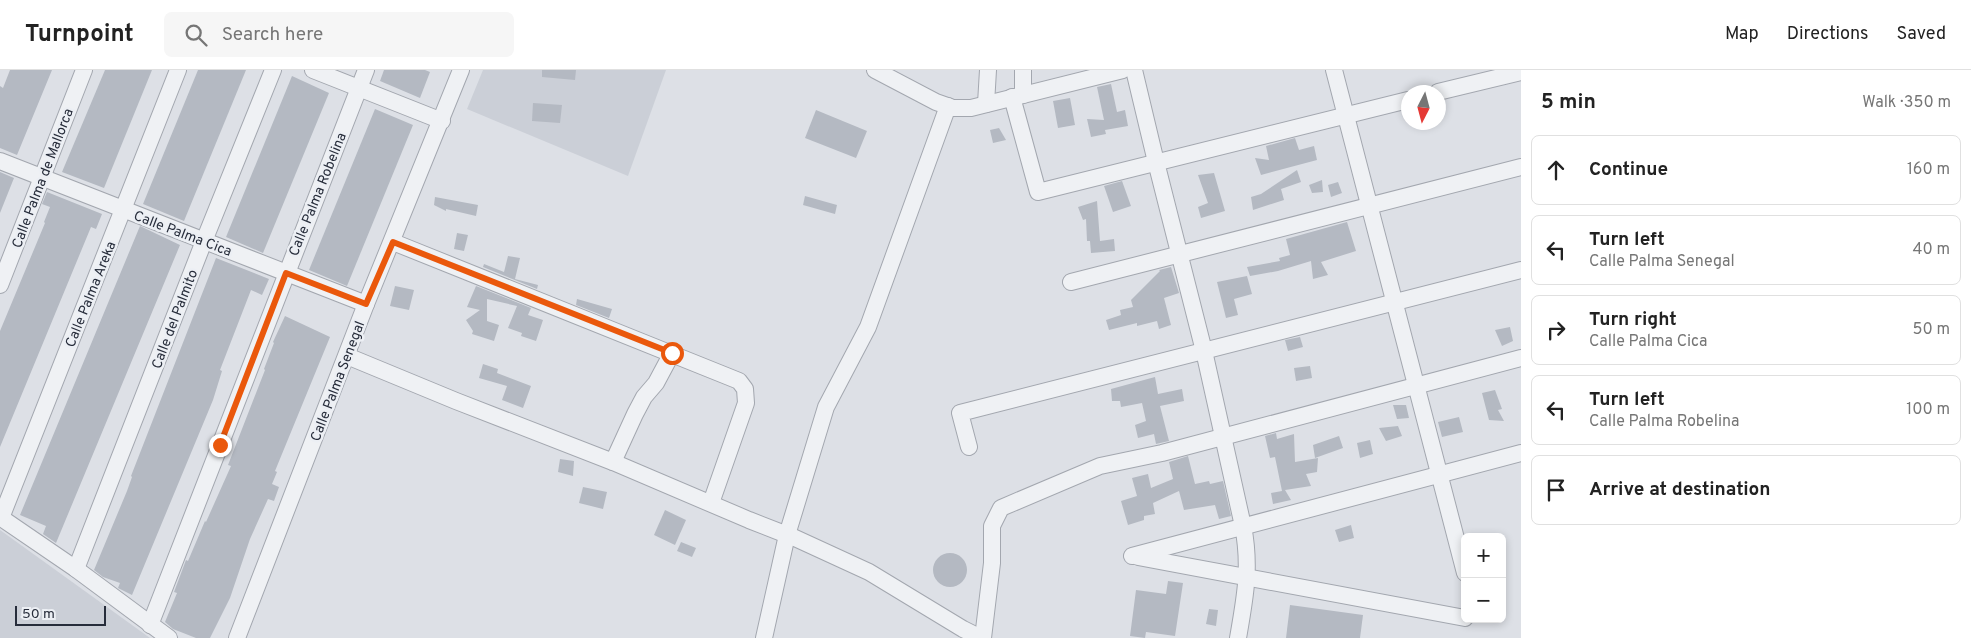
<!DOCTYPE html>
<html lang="en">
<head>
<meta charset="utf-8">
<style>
	body { margin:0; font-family:Overpass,sans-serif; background:#f6f6f6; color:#222 }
	.controls { position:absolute; right:15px; bottom:15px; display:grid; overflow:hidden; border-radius:8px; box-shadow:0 2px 8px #0003 }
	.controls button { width:45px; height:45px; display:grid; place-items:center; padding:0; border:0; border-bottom:1px solid #e0e0e0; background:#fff; color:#222; font:25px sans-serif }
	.compass { position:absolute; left:1401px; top:15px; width:45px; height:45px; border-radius:50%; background:#fff; box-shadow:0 2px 8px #0003; rotate:186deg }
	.scale { position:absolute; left:15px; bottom:12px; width:91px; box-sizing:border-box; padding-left:5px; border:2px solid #272d3b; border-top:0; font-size:14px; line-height:18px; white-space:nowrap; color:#272d3b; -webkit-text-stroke:4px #eceff4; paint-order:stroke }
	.stop { position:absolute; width:15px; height:15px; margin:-11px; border:4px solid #ea580c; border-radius:50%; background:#fff }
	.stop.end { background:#ea580c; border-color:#fff; box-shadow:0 1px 5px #0008 }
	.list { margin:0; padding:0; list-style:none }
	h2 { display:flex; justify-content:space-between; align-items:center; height:65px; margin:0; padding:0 20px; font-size:21px }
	h2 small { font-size:16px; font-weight:400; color:#767676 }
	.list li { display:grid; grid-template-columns:32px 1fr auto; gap:15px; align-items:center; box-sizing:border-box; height:70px; margin:0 10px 10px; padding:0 10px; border:1px solid #e0e0e0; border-radius:8px }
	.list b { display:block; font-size:19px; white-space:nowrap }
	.list p { margin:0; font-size:16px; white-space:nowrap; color:#767676 }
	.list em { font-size:16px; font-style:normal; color:#767676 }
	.icon { flex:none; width:28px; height:28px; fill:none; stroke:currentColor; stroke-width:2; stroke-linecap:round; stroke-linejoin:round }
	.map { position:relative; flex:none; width:1521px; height:568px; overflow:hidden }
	header { display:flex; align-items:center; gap:30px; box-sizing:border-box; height:70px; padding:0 25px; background:#fff; border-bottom:1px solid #e0e0e0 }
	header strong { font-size:24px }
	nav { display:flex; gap:28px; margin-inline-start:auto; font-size:18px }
	.search { width:350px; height:45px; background:#f6f6f6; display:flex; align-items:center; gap:12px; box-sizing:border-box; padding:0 18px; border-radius:8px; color:#767676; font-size:19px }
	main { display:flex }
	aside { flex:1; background:#fff }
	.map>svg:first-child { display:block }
	.built { fill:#cbcfd7 }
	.building { fill:#b4b9c2 }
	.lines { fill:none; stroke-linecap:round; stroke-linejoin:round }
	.minor-casing { stroke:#a3a7af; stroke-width:18 }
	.minor { stroke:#eff1f4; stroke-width:16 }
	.route { stroke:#ea580c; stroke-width:6 }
	.labels { text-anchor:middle; stroke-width:5; stroke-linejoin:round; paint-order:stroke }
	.street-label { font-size:14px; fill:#272d3b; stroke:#eceff4 }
</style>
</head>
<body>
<header>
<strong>Turnpoint</strong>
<div class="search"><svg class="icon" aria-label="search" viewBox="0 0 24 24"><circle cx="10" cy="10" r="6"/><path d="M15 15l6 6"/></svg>Search here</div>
<nav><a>Map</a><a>Directions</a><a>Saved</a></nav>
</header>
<main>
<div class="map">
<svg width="1521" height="568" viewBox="0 0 1521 568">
	<rect width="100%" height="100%" fill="#dde0e6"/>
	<g class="built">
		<polygon points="483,0 666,0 628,106 467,39"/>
		<polygon points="0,460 150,568 0,568"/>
	</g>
	<g class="building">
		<polygon points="10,0 52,0 17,85 0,78 0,16 3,18"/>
		<polygon points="105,0 152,0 104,118 62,102"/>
		<polygon points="198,0 246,0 184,151 143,134"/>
		<polygon points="384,0 425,0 430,2 420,28 380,11"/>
		<polygon points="542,0 576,0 575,10 542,7"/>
		<polygon points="292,6 329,23 263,183 226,167"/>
		<polygon points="1111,14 1117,42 1125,40 1128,56 1105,60 1106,64 1091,67 1087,49 1104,50 1097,17"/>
		<polygon points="1070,28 1075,55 1058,58 1053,31"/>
		<polygon points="533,33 562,35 560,53 532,51"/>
		<polygon points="375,39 413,55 347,216 309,200"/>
		<polygon points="816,40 867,61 856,88 805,68"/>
		<polygon points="999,58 1006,70 993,73 990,60"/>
		<polygon points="1295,68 1299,80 1314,76 1317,90 1261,105 1255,88 1269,90 1266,76"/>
		<polygon points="1297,100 1301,112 1281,119 1284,130 1253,140 1251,127 1261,124"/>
		<polygon points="0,102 14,108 0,143"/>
		<polygon points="1214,103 1225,141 1201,148 1198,137 1208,133 1198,105"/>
		<polygon points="1322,110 1323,122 1312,123 1309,115"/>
		<polygon points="1122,111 1131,136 1113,142 1104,116"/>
		<polygon points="1338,112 1342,123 1331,127 1328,115"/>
		<polygon points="47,122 102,144 96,159 91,157 0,377 0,261 45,153 44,152 50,137 42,134"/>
		<polygon points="805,126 837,135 835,144 803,135"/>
		<polygon points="435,127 478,135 476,146 446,139 446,141 434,135"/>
		<polygon points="1097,131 1100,171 1114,169 1115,181 1091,183 1090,171 1087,171 1086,149 1083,150 1078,137"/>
		<polygon points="1347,152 1356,181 1321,192 1328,205 1313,209 1311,191 1278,201 1250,206 1247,197 1280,191 1279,188 1290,185 1286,169"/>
		<polygon points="140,156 180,175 56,473 43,464 46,456 20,445"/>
		<polygon points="457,163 468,165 464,181 454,179"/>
		<polygon points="508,186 520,188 515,209 538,215 537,219 483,197 484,194 504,202"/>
		<polygon points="216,188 269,209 262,225 251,220 220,300 222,301 213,330 132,525 118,518 120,513 103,507 94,500 127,421 132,407 131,406"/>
		<polygon points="1171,197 1179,223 1164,228 1171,255 1159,259 1157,251 1137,256 1137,253 1109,260 1106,250 1121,245 1120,240 1133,237 1131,230 1160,201 1159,200"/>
		<polygon points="1247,206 1252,224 1234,229 1238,245 1226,248 1217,212"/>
		<polygon points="395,216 414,220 409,240 390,236"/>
		<polygon points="476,216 531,238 528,245 543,250 536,271 521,266 522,263 508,258 517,236 487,229 487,251 499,255 494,271 472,264 473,261 466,250 480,240 467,237"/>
		<polygon points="577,229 612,239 609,248 576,235"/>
		<polygon points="285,246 330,267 275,401 277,402 272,414 279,417 274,431 268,429 250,469 230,528 210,568 196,568 173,559 165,552 177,523 174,522 186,490 188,491 205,451 206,452 231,396 228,395 265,300 264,299 274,273 273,272"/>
		<polygon points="1510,257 1513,271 1502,276 1495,260"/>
		<polygon points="1300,267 1303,277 1288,281 1285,270"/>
		<polygon points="483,294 498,299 497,303 531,316 523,338 502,330 507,316 479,308"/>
		<polygon points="1310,296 1312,308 1296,311 1294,298"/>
		<polygon points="1155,307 1158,324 1182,319 1184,331 1160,336 1169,371 1156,374 1154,364 1138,368 1135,355 1146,351 1142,333 1121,337 1120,331 1112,331 1111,319"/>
		<polygon points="1495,320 1502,339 1498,340 1504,351 1489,350 1482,323"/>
		<polygon points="1393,335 1406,335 1409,348 1397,349"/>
		<polygon points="1459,347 1463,362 1442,367 1438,352"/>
		<polygon points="1398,356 1402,366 1386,371 1379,358"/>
		<polygon points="1276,363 1277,369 1294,364 1295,392 1318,388 1317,402 1306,404 1311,416 1285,420 1291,430 1273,434 1271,423 1282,421 1275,387 1270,388 1265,366"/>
		<polygon points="1339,366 1343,378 1315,388 1313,375"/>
		<polygon points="1370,370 1373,384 1360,388 1357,373"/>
		<polygon points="1188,386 1195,414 1209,411 1210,414 1223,411 1231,446 1219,449 1215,435 1184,440 1179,421 1153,433 1155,444 1144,446 1144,450 1128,455 1121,431 1137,426 1132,408 1148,404 1151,418 1173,409 1169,392"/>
		<polygon points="560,389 574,391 573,406 558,402"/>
		<polygon points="583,417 607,422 603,439 579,433"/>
		<polygon points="665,440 686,450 675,475 654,465"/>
		<polygon points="1351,455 1354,468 1339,472 1335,460"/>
		<polygon points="681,472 696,478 692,487 677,481"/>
		<circle cx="950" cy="500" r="17"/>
		<polygon points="1168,511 1183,513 1175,566 1146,562 1145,568 1130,566 1136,520 1166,524"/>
		<polygon points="1290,535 1363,545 1360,568 1286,568"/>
		<polygon points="1209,539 1218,540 1216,556 1206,554"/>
	</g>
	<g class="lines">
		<g class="minor-casing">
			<g id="minor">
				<polyline points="313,0 442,51"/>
				<polyline points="875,0 936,32 953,38 971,38 1123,0"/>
				<polyline points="1023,0 1023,25"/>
				<path d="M1134,0L1156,92L1204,281L1243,456C1251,497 1245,528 1238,568"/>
				<polyline points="1334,0 1465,503"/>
				<polyline points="1438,22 1521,2"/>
				<polyline points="1012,27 1038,122 1408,30"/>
				<polyline points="986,34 988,0"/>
				<polyline points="0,91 366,234"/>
				<polyline points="393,172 739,311 745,319 746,333 711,433"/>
				<polyline points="1071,212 1521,97"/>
				<polyline points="0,215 84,0"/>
				<polyline points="347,286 456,331 613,392 749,450 795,468 869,502 963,559 981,568"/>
				<polyline points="969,377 960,343 1521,200"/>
				<polyline points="613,392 635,344 644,327 656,313 672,283"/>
				<polyline points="0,447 76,499 169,568"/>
				<polyline points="1,448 178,0"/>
				<polyline points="1132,486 1521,383"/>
				<polyline points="1138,487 1465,548"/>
				<polyline points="76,499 204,171 273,0"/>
				<polyline points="150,555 366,0"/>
				<polyline points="237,568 366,234 461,0"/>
				<polyline points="764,568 787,465 826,337 868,257 948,36"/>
				<polyline points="983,568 992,493 992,456 1001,438 1100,396 1162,383 1521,288"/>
			</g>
		</g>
		<use href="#minor" class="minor"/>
	</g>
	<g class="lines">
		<polyline class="route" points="220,375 286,203 366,234 393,172 672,283"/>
	</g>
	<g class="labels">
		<g class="street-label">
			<text transform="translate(42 108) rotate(-69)" y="5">Calle Palma de Mallorca</text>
			<text transform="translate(317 124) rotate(-68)" y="5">Calle Palma Robelina</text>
			<text transform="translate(183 163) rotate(21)" y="5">Calle Palma Cica</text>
			<text transform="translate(90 224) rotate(-68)" y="5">Calle Palma Areka</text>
			<text transform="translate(174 249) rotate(-69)" y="5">Calle del Palmito</text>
			<text transform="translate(337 311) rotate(-69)" y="5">Calle Palma Senegal</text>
		</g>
	</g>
</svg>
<div class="controls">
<button>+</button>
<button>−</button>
</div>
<svg class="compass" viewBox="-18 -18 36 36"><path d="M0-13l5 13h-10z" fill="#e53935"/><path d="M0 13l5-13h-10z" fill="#767676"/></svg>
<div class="scale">50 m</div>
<div class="stop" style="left:672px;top:283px"></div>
<div class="stop end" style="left:220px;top:375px"></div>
</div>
<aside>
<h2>5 min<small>Walk · 350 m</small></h2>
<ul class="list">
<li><svg class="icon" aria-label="ahead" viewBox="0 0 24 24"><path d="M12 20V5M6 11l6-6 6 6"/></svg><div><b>Continue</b></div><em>160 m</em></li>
<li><svg class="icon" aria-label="left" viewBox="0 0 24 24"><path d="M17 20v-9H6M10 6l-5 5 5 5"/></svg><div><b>Turn left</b><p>Calle Palma Senegal</p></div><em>40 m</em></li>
<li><svg class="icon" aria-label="right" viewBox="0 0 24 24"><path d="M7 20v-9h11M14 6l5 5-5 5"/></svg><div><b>Turn right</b><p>Calle Palma Cica</p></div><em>50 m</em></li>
<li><svg class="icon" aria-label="left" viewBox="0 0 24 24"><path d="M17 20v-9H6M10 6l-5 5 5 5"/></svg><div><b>Turn left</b><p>Calle Palma Robelina</p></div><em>100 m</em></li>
<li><svg class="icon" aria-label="arrive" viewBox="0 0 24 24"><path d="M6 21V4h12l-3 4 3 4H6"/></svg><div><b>Arrive at destination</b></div></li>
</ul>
</aside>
</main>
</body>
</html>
